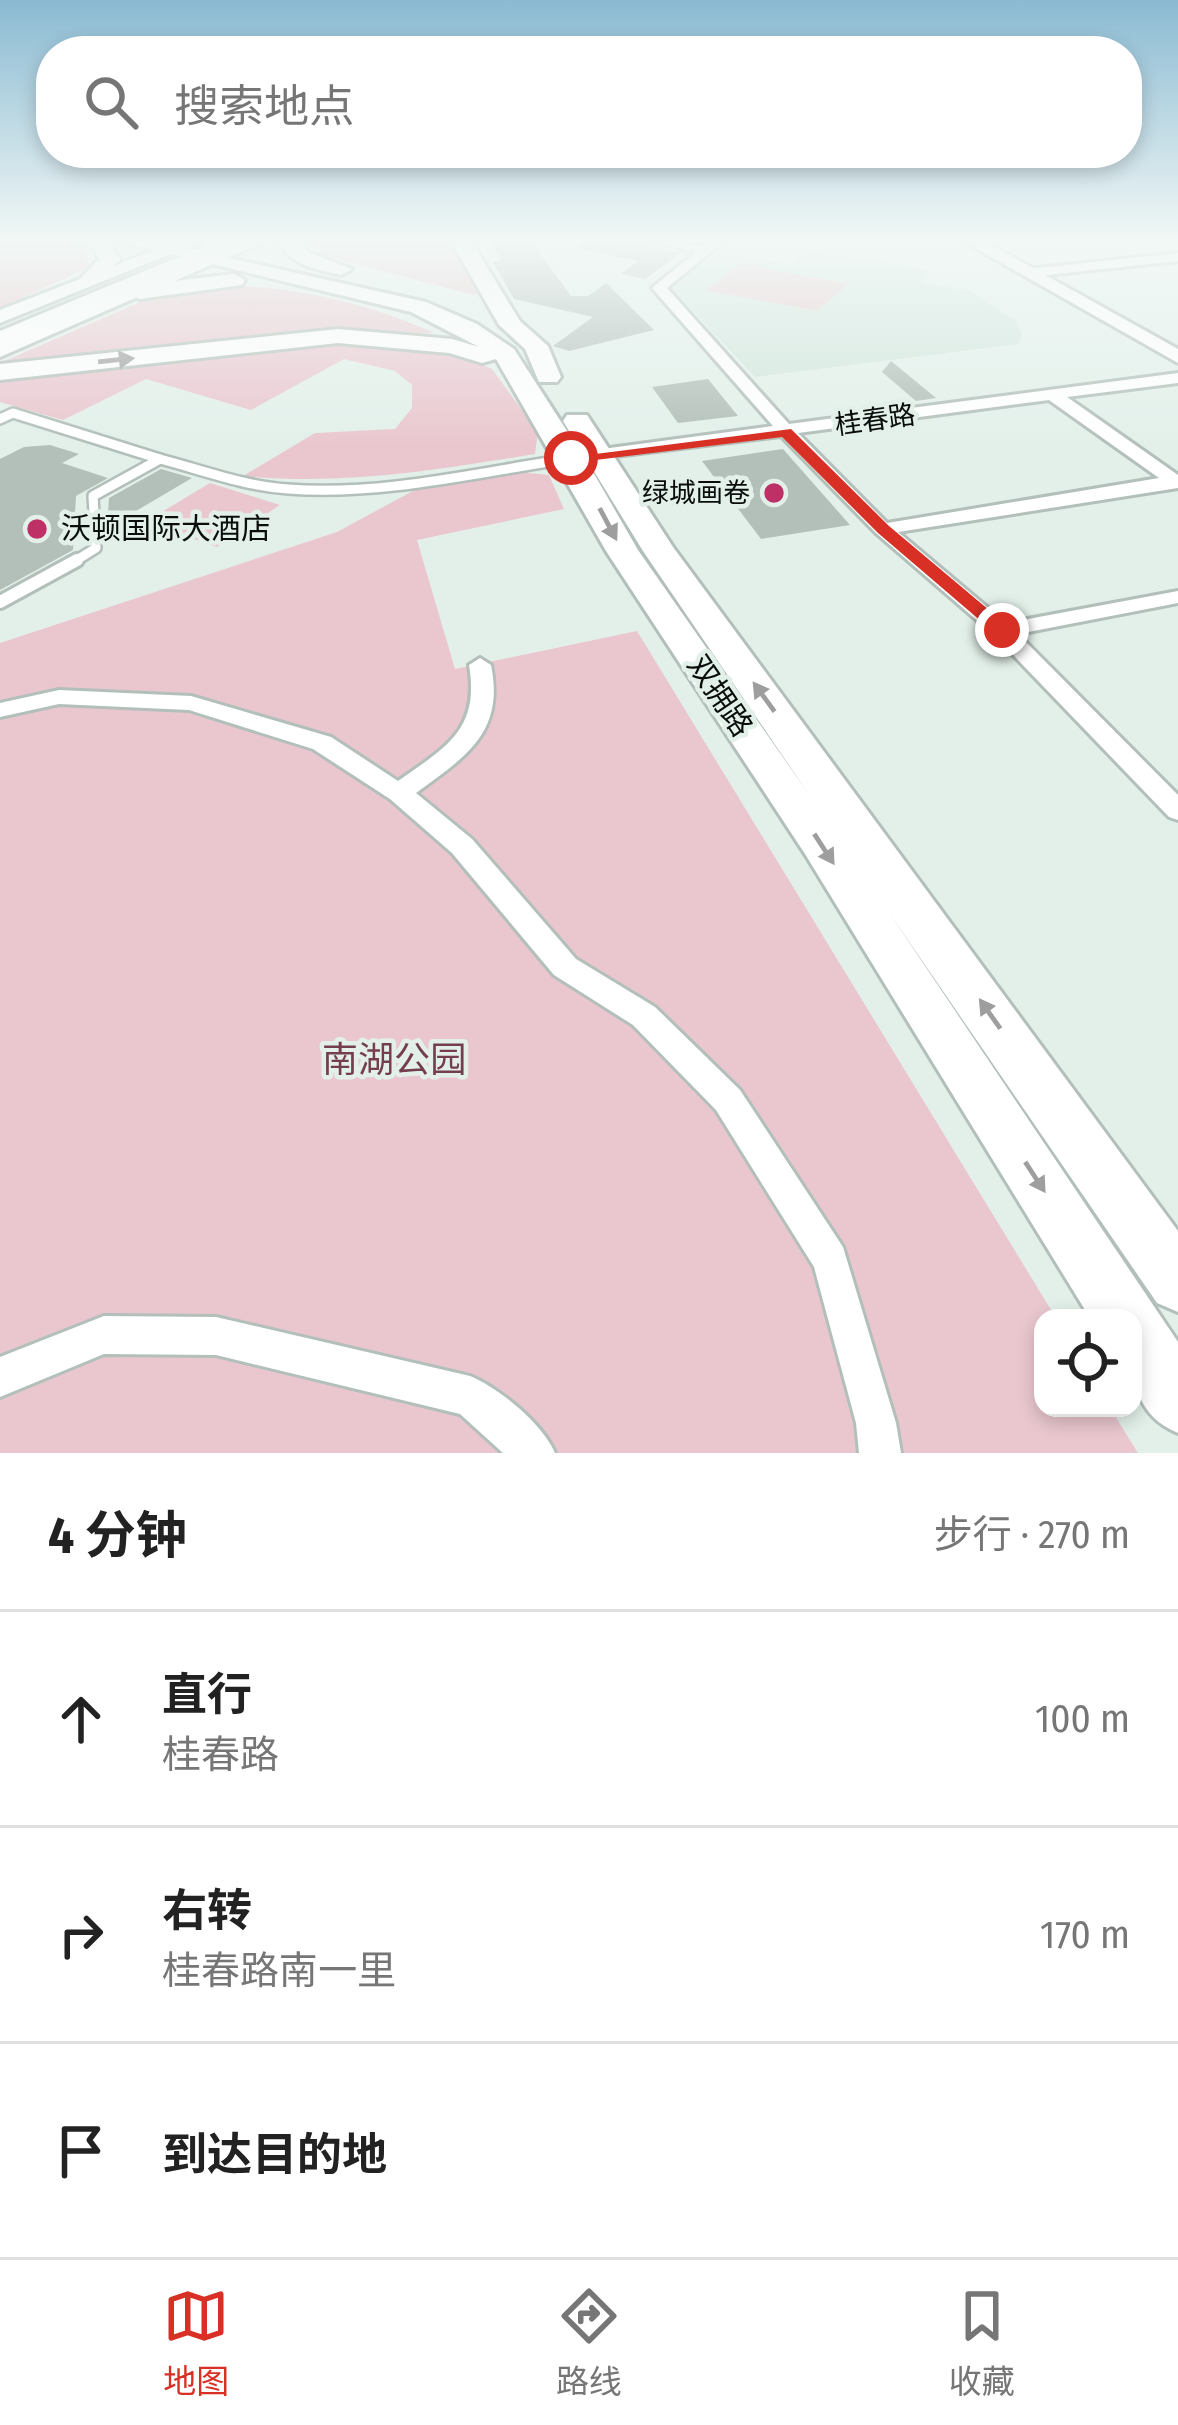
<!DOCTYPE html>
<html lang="zh">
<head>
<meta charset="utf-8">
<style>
	body { margin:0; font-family:"Fira Sans Condensed","Noto Sans SC",sans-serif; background:#f2f2f2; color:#222 }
	.controls { position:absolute; right:36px; bottom:36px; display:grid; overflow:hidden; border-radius:24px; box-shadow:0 6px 18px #0003 }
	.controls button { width:108px; height:108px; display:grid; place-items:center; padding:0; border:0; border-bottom:3px solid #e0e0e0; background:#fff; color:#222; font:60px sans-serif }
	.stop { position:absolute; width:36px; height:36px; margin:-27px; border:9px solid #d93025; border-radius:50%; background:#fff }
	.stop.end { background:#d93025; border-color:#fff; box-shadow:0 3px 12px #0008 }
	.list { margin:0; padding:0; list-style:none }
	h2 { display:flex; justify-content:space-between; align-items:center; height:156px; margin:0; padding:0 48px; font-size:51px }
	h2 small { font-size:39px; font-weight:400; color:#767676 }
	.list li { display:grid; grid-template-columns:78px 1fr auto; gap:36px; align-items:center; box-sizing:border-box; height:216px; padding:0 48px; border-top:3px solid #e0e0e0 }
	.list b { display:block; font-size:45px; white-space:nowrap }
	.list p { margin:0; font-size:39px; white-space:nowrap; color:#767676 }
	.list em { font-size:39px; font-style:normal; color:#767676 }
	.icon { flex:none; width:66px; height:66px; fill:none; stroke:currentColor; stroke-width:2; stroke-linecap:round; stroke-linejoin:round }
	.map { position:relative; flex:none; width:1178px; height:1453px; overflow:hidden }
	.search { position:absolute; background:#fff; box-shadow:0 6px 18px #0003; left:36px; right:36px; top:36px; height:132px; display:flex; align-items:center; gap:30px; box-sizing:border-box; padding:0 42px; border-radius:48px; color:#767676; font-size:45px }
	.sheet { height:804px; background:#fff }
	nav { display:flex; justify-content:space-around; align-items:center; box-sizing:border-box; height:168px; border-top:3px solid #e0e0e0; background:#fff; font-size:33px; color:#767676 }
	nav a { display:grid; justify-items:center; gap:6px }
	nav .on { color:#d93025 }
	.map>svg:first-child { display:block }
	.built { fill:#d2e6dd }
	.green { fill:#eac7cf }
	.building { fill:#b3bfb9 }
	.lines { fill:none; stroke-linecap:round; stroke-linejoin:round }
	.lane-far1-casing { stroke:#b3bfba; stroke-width:14 }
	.lane-casing { stroke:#b3bfba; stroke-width:18 }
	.street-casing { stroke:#b3bfba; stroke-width:6 }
	.secondary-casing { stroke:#b3bfba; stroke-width:6 }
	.primary-casing { stroke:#b3bfba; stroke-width:6 }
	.highway-casing { stroke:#b3bfba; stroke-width:6 }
	.lane-far1 { stroke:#fff; stroke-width:9 }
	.lane { stroke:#fff; stroke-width:12 }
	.street { fill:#fff; fill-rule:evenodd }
	.secondary { fill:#fff; fill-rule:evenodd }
	.primary { fill:#fff; fill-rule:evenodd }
	.highway { fill:#fff; fill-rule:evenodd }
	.oneway { fill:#9d9e9d }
	.route { fill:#d93025 }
	.poi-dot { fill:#bd3167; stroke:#e3f0ea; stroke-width:4.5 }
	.labels { text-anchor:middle; stroke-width:9; stroke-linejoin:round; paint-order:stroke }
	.far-street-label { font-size:27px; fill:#090d0b; stroke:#e3f0ea }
	.far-poi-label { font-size:27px; fill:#090d0b; stroke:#e3f0ea; text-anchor:end }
	.poi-label { font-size:30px; fill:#090d0b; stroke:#e3f0ea; text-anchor:start }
	.street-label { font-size:30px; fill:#090d0b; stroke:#e3f0ea }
	.near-park-label { font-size:36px; fill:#743e4e; stroke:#e3f0ea }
</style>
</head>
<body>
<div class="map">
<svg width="1178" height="1453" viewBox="0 0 1178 1453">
	<rect width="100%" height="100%" fill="#e3f0ea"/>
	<polygon class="built" points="808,250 929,270 920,283 971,291 1017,322 1022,334 1018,344 755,377 671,288 718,252 791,265"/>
	<g class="green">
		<polygon points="0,241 82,244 90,267 0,308"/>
		<polygon points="311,241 446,241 481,292 474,295 317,254"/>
		<polygon points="741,264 848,284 817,311 706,290"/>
		<path d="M210,285C286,285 364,301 434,333L335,332L0,369V363L147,299Z"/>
		<path d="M338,339L447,349L492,369L538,432L535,454C437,470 342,486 243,476L315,433L395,429L412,408V385L395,371L344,359L251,410L146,379L63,420L0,402V375Z"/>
		<polygon points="518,472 549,475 564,509 417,540 455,669 637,631 1056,1318 1043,1318 1043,1408 1110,1408 1138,1453 0,1453 0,643 337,532 422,486"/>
		<polygon points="210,483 280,505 217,547 145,522"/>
	</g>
	<g class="building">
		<polygon points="489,241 531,241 571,296 588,296 606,283 654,330 569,351 553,346 593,317 514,299 493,262 502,261"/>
		<polygon points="580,241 619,241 681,253 645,279 620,274 639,261 579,249"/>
		<polygon points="891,361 936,398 916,401 882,372"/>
		<polygon points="708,379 738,416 678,423 652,387"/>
		<polygon points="50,445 79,454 62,463 108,478 76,496 73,550 0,590 0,459 24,447"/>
		<polygon points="783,449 850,525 761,539 702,461"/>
		<polygon points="161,469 192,478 107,528 109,498"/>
	</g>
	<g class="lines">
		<g class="lane-far1-casing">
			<g id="lane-far1">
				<polyline points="0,419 13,413 160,459 93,496 96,548 72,563"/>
				<path d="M160,459C202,470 244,486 288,489C381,496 475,473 567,459"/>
			</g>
		</g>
		<g class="lane-casing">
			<polyline id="lane" points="0,602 77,560"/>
		</g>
		<g class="street-casing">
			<g id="street">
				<path d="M651,241L704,246L710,241H724L667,288L789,424L1178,373V383L1067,397L1178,475V488L898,532L1006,623L1178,591V603L1018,634L1178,795V820L1169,817L994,635L876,533L781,436L574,461V453L580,452L773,426L652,288L696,252ZM1049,400L1159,478L887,523L798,433Z"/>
				<polygon points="1178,253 1178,261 1028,277 1021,273 1028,269"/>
				<path d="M480,658L491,665C505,733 465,757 416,793L472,839L576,959L655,1007L740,1090L843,1247L896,1423L901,1453H859L856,1423L814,1267L716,1110L633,1025L554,975L452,853L390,799L313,749L189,710L59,704L0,717V703L59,690L191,696L331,737L398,781C446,747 480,730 469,665Z"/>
				<path d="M104,1316L216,1317L470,1376C499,1388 543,1424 555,1453H503L460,1414L216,1355L104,1354L0,1397V1357Z"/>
			</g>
		</g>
		<g class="secondary-casing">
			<g id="secondary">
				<polygon points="178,241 202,241 0,323 0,310"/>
				<polygon points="243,241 266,241 0,357 0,344"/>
				<polygon points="963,241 984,241 1178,349 1178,363"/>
			</g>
		</g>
		<g class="primary-casing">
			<g id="primary">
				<polygon points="77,241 109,241 120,260 90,286 79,280 99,259 93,248"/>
				<path d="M116,241H154L426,302L477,324L514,349L589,465L638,550L810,796L643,551L563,421L567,415H587L673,547L1178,1231V1312L1157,1303L888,911L1178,1342V1433C1127,1412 1133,1366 1133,1318H1090L805,854L606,551L496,359L482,363L449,353L338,343L0,380V364L338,329L452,339L479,347L411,312Z"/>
				<path d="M278,241H298L310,253L352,269L341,275C315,269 292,266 278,241Z"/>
				<polygon points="451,241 471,241 520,321 548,346 561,377 557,382 539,382 525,349 499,325"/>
				<polygon points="234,274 245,280 242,285 139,299 128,292 139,285"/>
			</g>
		</g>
		<g class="highway-casing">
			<polygon id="highway" points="217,241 248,241 0,349 0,331"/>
		</g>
		<use href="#lane-far1" class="lane-far1"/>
		<use href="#lane" class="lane"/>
		<use href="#street" class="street"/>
		<use href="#secondary" class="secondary"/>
		<use href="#primary" class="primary"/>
		<use href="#highway" class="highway"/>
	</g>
	<defs><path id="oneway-solid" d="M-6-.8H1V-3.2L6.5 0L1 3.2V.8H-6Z" transform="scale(3)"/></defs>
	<g class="oneway">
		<use href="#oneway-solid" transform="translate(116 360) rotate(-6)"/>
		<use href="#oneway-solid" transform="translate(608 524) rotate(62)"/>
		<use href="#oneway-solid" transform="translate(764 697) rotate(-126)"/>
		<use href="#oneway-solid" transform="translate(824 849) rotate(57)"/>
		<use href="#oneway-solid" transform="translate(990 1014) rotate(-125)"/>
		<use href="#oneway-solid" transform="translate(1035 1177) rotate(57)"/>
	</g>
	<linearGradient id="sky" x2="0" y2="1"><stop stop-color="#8abad2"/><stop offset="0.54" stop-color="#f2f8f6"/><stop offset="1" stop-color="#f2f8f6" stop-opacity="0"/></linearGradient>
	<rect width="1178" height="445" fill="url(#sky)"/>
	<polygon class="route" points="791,429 889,526 1008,626 1008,634 996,634 878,533 782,437 571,463 564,458"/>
	<g class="poi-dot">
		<circle cx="774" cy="493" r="12"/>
		<circle cx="37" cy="529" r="12"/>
	</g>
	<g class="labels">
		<g class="far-street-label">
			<text transform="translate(875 420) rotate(-8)" y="9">桂春路</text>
		</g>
		<g class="far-poi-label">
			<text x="750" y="502">绿城画卷</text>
		</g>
		<g class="poi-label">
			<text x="61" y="539">沃顿国际大酒店</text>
		</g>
		<g class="street-label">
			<text transform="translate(720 696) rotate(56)" y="10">双拥路</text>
		</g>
		<g class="near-park-label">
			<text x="394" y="1072">南湖公园</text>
		</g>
	</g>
</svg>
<div class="controls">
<button><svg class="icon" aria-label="locate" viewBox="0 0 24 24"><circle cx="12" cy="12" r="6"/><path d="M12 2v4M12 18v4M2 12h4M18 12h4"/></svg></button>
</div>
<div class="stop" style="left:571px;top:458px"></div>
<div class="stop end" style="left:1002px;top:630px"></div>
<div class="search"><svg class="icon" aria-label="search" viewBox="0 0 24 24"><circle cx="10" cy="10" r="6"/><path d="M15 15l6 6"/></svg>搜索地点</div>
</div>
<section class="sheet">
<h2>4 分钟<small>步行 · 270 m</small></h2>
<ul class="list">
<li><svg class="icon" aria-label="ahead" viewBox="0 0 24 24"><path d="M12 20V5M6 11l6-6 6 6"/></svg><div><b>直行</b><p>桂春路</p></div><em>100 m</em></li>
<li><svg class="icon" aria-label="right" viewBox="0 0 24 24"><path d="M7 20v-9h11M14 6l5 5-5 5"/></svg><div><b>右转</b><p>桂春路南一里</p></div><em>170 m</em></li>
<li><svg class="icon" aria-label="arrive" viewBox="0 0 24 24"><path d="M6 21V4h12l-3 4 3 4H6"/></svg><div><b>到达目的地</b></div></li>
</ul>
</section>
<nav>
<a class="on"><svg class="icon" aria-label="map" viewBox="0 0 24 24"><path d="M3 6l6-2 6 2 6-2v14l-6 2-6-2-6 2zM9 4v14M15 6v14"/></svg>地图</a>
<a><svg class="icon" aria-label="directions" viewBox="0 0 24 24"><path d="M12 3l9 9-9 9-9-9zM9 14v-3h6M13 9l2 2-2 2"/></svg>路线</a>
<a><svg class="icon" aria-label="saved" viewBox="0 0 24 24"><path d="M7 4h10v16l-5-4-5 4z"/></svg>收藏</a>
</nav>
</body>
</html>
